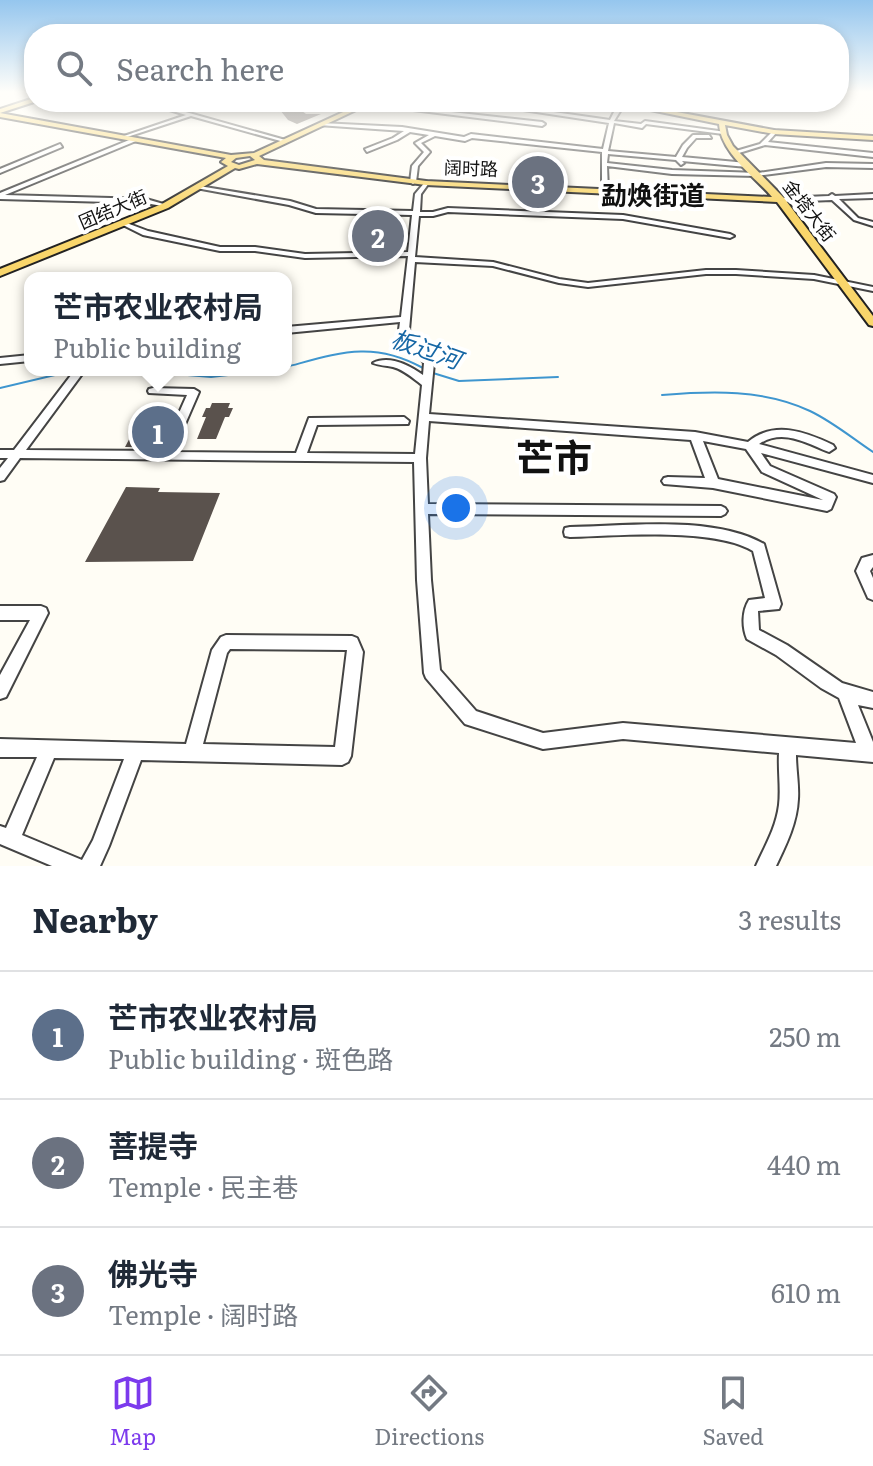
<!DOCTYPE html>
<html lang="en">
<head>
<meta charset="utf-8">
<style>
	body { margin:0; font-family:Literata,"Noto Sans SC",serif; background:#f2f2f3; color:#1f2937 }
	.you { position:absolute; left:456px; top:508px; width:28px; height:28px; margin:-20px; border:6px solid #fff; border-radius:50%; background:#1a73e8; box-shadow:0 0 0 12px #1a73e833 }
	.badge { display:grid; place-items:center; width:52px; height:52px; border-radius:50%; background:#7c3aed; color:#fff; font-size:26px; font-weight:700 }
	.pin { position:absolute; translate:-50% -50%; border:4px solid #fff; box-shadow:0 2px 8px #0006 }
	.popup { position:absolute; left:24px; top:272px; width:268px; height:104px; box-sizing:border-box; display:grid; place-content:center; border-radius:16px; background:#fff; filter:drop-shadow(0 2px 6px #0005); font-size:26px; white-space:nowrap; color:#747a83 }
	.popup b { font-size:30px; color:#1f2937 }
	.popup::after { content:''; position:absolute; left:50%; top:100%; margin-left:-16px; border:16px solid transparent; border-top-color:#fff }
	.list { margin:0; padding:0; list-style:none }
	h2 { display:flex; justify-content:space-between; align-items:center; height:104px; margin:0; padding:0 32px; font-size:34px }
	h2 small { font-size:26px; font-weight:400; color:#747a83 }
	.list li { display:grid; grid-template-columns:52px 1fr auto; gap:24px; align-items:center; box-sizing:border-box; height:128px; padding:0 32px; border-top:2px solid #e0e1e3 }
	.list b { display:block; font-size:30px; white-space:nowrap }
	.list p { margin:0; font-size:26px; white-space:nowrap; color:#747a83 }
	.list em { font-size:26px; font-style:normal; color:#747a83 }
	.icon { flex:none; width:44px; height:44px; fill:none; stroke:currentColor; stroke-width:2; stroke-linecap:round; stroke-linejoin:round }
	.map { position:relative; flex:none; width:873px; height:866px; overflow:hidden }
	.search { position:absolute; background:#fff; box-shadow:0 4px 12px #0003; left:24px; right:24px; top:24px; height:88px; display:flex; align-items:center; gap:20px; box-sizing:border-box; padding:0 28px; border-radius:32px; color:#747a83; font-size:30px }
	.sheet { height:488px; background:#fff }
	nav { display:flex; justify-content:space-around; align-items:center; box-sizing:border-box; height:112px; border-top:2px solid #e0e1e3; background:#fff; font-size:22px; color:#747a83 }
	nav a { display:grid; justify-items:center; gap:4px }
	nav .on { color:#7c3aed }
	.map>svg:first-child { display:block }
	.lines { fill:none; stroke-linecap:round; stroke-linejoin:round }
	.stream { stroke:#3f96cf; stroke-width:2 }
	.building { fill:#5a524d }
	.minor-casing { stroke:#444; stroke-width:4 }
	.major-casing { stroke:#222; stroke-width:4 }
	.minor { fill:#fff; fill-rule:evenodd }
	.major { fill:#f9d66b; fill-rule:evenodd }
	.labels { text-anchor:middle; stroke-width:8; stroke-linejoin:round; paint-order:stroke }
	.far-street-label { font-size:18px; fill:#111; stroke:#fff }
	.water-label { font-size:24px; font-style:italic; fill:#1768a6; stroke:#fff }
	.far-district-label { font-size:26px; font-weight:bold; fill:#111; stroke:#fff }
	.town-label { font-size:38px; font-weight:bold; fill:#111; stroke:#fff }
</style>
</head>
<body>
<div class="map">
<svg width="873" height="866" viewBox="0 0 873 866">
	<rect width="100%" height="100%" fill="#fffdf5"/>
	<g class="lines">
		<g class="stream">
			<path d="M286,367C339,353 372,340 423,368"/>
			<polyline points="129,370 211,377 272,370"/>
			<polyline points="433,373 459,381 558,377"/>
			<polyline points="0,388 76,370"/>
			<path d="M662,395C711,391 764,389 810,411C833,422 852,438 873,452"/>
		</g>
	</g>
	<g class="building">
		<polygon points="298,108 306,114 321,114 297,124 288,120 280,110"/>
		<polygon points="212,403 230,403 228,408 233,408 229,417 225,417 216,439 197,439 206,417 202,417 206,408 210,408"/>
		<polygon points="142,415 175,416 161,447 125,447"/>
		<polygon points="126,487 160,488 158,492 220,493 193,561 85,562"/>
	</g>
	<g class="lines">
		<g class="minor-casing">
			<g id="minor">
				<polygon points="143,102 150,102 289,141 284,142 191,116 121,139 121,137 186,115"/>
				<polygon points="434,102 471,105 490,103 610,120 615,110 622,104 624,105 614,121 641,124 645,121 726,132 723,134 646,124 642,128 614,123 608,151 676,157 683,145 693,135 709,135 711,138 696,138 687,148 682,157 747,163 750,165 747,167 682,161 684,163 681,165 676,160 608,154 607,163 672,170 758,173 826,163 873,164 873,168 826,167 756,176 672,174 607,166 608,190 605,192 602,190 602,152 472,138 465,141 435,136 421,143 430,152 418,166 416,182 413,184 410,182 412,166 424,152 415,143 429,135 410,132 397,140 367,152 365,149 393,138 404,131 318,125 321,123 402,127 464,137 471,134 603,149 609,123 490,105 471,107"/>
				<polygon points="415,108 542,122 545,124 542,126 413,110"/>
				<polygon points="774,130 777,132 768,142 873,153 873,157 765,145 739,153 736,151 760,144"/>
				<polygon points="134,138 136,141 5,195 146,199 167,205 167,207 146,203 0,199 0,193"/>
				<polygon points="60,144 62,147 0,173 0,169"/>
				<path d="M426,181L429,183L421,194L420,212H433L448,208L623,215L730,234L734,236L730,238L623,219L448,212L433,216H419L415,257L493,262L559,279L588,283L706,270H736L814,275L873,287V291L814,279L736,274H706L588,287L559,283L493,266L415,262L409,330L434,363L429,414L695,432L748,442C774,420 806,432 833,445L835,448L829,452C806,443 783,428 759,444L873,475V483L761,453L770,466L834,494L836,497L831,509L827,511L713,488L664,484L662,481L664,478L668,477L705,478L691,440L429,421L426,458L428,504L721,506L725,508L727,511L725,514L721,516L428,514L431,580L440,670L476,711L543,733L623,723L856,743L839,698L821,688L776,655L747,639C742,627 742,611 749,600L765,598L753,551C713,527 618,536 570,537L565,536L564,532L565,528L570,527C627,526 714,515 764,544L781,604L779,609L758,611L759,630L787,645L842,683L873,692V708L858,705L873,742V762L796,755C796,770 799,785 798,799C797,823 786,845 776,866H756C765,846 776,828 779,805C781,788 778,771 779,753L623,739L543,749L465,724L426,678L424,673L417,580L414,462L20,458L4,480L0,481V468L8,458H0V450H14L75,370H85L26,450L162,451L187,395L149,393L148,391L149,389L153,388L194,389L199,392L173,452L296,453L309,418L404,417L409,421L408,424L317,425L307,453L415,454L422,385C413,378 404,370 393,367C385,365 380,366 373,363C389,355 409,365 423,375L424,363L399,330L400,322L286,333V327L401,317L408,256L305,258L255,251H220L143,235L121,224L124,222L148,231L220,247H255L305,254L408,252L412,215L316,213L289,205L196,188L199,186L290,201L316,209L413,211L415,194ZM703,441L746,449L762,472L823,500L718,479Z"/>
				<polygon points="832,194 835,196 873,194 873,198 839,199 858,218 873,222 873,226 854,220 832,200 781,202 778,200 781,198 829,196"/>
				<polygon points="30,355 30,361 0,364 0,358"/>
				<polygon points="873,555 873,567 870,571 873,578 873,600 868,598 856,571 862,558"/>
				<polygon points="0,606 41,606 46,608 48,613 6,697 0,699 0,675 30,620 0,620"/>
				<path d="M226,635L352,636L357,638L363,652L351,756L348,762L342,765L141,760L109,846L100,866H52L0,844V826L6,828L37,757H0V739L186,744L212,650L221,637ZM230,649L347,650L335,747L203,744L227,653ZM54,758L124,759L93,840L82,860L22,835Z"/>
			</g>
		</g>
		<g class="major-casing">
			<g id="major">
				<polygon points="34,98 34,102 0,113 0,109"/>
				<path d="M365,102H373L259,156L264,160L426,181L772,197C754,176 721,153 719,124L611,102H623L774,130L873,136V140L774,134L725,125L727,135L733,146L784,198L873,316V326L869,325L777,202L426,185L257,164L239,169L235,168L168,208L0,276V269L162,204L228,166L221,162L226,158L0,117V113L231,155L254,153ZM250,156L255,160L239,165L231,162L236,158Z"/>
			</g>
		</g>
		<use href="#minor" class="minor"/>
		<use href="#major" class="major"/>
	</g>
	<linearGradient id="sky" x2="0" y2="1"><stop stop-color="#95c6ee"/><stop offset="0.43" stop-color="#fffefa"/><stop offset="1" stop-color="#fffefa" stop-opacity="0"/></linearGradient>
	<rect width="873" height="214" fill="url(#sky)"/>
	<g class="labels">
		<g class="far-street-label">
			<text transform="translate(471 169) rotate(2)" y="6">阔时路</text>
			<text transform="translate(113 210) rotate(-23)" y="6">团结大街</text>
			<text transform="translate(809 211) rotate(52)" y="6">金塔大街</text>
		</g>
		<g class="water-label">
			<text transform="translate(426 350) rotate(19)" y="8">板过河</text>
		</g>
		<g class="far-district-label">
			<text x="653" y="205">勐焕街道</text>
		</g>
		<g class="town-label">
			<text x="554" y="472">芒市</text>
		</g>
	</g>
</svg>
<div class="you"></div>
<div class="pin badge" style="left:158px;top:432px;background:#5c6f8a">1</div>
<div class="popup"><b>芒市农业农村局</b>Public building</div>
<div class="pin badge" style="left:378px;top:236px;background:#6b7280">2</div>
<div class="pin badge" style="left:538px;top:182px;background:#6b7280">3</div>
<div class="search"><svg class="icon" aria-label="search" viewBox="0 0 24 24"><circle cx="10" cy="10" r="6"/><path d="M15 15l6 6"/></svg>Search here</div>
</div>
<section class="sheet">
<h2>Nearby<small>3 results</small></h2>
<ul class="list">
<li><span class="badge" style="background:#5c6f8a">1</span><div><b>芒市农业农村局</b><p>Public building · 斑色路</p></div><em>250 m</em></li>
<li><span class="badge" style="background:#6b7280">2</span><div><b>菩提寺</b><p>Temple · 民主巷</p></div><em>440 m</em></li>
<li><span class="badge" style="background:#6b7280">3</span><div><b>佛光寺</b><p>Temple · 阔时路</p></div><em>610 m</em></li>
</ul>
</section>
<nav>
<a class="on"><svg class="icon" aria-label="map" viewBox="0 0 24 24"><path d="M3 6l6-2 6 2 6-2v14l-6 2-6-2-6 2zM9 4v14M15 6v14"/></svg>Map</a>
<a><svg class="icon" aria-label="directions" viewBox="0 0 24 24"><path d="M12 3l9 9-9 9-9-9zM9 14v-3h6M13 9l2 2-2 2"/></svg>Directions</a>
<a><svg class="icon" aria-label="saved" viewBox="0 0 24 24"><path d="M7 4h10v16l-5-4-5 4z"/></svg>Saved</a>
</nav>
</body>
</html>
